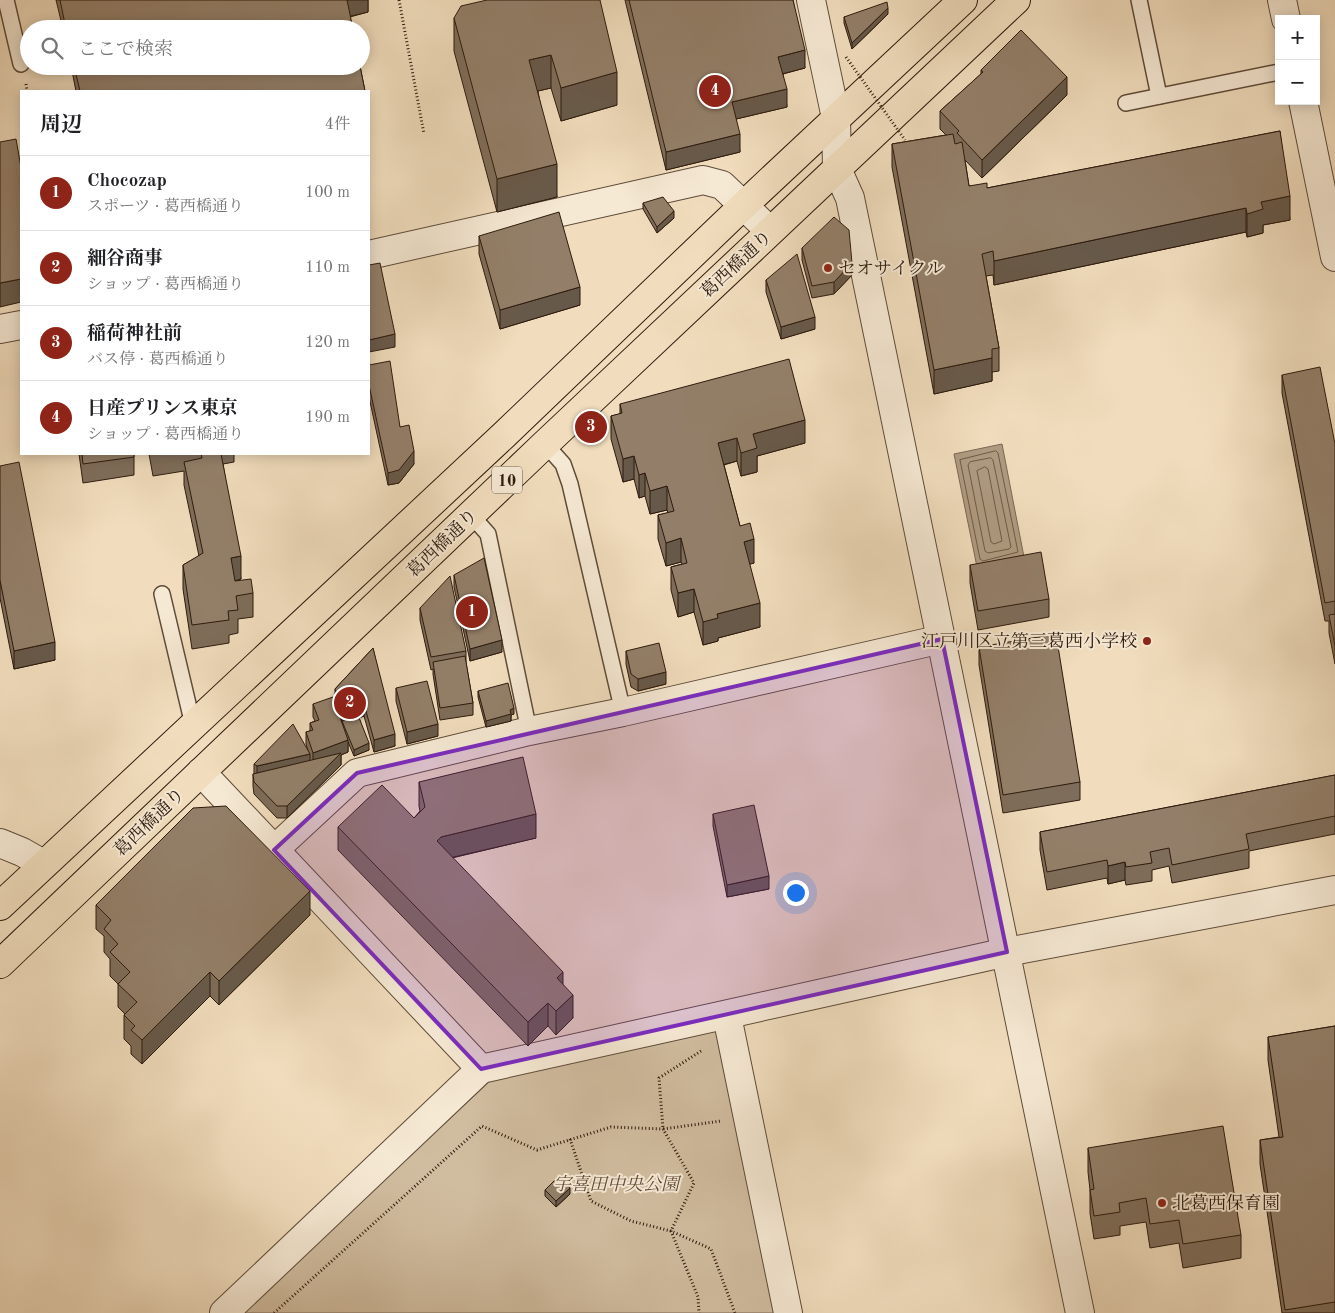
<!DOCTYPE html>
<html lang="ja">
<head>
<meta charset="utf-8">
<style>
	body { margin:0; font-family:"Old Standard TT","Noto Serif JP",serif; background:#f2f2f2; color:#202124 }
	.controls { position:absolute; right:15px; top:15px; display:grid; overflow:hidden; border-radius:0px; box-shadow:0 2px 12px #0003 }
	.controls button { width:45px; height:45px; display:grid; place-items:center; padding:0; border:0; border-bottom:1px solid #e0e0e0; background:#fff; color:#202124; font:25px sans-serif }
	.you { position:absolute; left:795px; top:892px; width:18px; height:18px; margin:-12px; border:4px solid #fff; border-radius:50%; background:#1a73e8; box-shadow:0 0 0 8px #1a73e833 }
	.badge { display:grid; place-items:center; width:32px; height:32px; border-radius:50%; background:#8f2418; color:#fff; font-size:16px; font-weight:700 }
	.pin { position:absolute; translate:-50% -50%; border:2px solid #fff; box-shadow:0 1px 5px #0006 }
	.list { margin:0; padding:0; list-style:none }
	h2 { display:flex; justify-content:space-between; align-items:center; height:65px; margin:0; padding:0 20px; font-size:21px }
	h2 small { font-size:16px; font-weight:400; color:#757577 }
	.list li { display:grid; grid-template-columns:32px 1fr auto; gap:15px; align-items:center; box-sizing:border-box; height:75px; padding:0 20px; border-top:1px solid #e0e0e0 }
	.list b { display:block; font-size:19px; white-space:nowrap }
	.list p { margin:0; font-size:16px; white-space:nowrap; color:#757577 }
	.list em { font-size:16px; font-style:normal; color:#757577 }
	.icon { flex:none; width:28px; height:28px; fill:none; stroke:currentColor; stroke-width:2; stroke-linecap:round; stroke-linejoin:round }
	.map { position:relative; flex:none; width:1335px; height:1313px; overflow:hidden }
	.search { position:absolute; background:#fff; box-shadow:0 2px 12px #0003; left:20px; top:20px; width:350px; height:55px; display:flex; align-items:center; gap:12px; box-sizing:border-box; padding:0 18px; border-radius:28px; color:#757577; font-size:19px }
	.panel { position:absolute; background:#fff; box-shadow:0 2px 12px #0003; left:20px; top:90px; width:350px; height:365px; border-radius:0px }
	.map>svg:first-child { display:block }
	.green { fill:#d0bc9f; stroke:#7e6b56 }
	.water { fill:#ae9b81; stroke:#7a6753 }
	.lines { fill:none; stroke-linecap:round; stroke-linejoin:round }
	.shore { stroke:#6e5a47; stroke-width:1 }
	.service-casing { stroke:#5e4b39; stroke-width:18 }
	.minor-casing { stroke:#5e4b39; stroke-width:30 }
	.tertiary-casing { stroke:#5e4b39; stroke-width:30 }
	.primary-casing { stroke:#2d1a0d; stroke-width:30 }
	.path { stroke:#2d1a0d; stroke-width:3; stroke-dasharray:1 2.5; stroke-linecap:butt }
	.service { stroke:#f6e9d4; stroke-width:15 }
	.minor { stroke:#f6e9d4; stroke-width:28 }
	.tertiary { stroke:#f6e9d4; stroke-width:28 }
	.primary { stroke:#f1ddbd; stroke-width:28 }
	.path-bridge { stroke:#2d1a0d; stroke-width:3; stroke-dasharray:1 2.5; stroke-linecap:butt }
	.wall { fill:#7e6d5a; stroke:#2d1a0d }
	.shaded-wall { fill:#67594a; stroke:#2d1a0d }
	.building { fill:#937f69; stroke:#2d1a0d }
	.marked { fill:#7b2cbf; fill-opacity:0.2; stroke:#7b2cbf; stroke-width:4; stroke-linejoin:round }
	.poi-dot { fill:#8f2418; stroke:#f6e9d4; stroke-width:2 }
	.labels { text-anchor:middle; stroke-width:4; stroke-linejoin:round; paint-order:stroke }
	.shield { fill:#f6e9d4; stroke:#695849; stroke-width:1 }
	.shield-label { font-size:16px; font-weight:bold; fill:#2d1a0d }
	.street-label { font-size:18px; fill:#2d1a0d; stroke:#f6e9d4 }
	.poi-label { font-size:18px; fill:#2d1a0d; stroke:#f6e9d4; text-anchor:start }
	.park-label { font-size:18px; font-style:italic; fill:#5e4b39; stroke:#f6e9d4 }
</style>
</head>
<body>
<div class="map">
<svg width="1335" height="1313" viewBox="0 0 1335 1313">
	<rect width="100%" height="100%" fill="#f1ddbd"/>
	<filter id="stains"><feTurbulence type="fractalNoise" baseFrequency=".004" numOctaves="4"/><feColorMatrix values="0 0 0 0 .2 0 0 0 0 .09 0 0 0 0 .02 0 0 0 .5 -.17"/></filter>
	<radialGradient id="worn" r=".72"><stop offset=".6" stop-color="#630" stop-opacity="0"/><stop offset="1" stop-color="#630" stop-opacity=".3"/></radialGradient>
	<polygon class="green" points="716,1028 775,1313 243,1313 490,1081"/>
	<polygon class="water" points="1002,444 1024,557 977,567 954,454"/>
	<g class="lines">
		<g class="shore">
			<polygon points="996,451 998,453 1018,552 983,561 980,559 960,460"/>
			<polygon points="991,458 993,460 1011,547 1009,549 988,553 985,551 968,465 970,462"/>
			<polygon points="985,467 988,469 1002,541 994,544 991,542 977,471"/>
		</g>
		<g class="service-casing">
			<g id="service">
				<polyline points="6,0 21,64"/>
				<polyline points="1139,0 1159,96"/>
				<polyline points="1126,103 1279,72"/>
				<polyline points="545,444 563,464 570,484 623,712"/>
				<polyline points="471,515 488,534 529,731"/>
				<polyline points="162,594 193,725"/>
			</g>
		</g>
		<g class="minor-casing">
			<g id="minor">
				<polyline points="811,0 836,118 837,169 850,198 1080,1313"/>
				<polyline points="1282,0 1286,19"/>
				<polyline points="1303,101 1335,257"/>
				<polyline points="369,255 703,180 722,185 770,231"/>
				<polyline points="0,329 21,325"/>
				<polyline points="201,772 481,1069"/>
				<polyline points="0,843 22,852 43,864"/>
				<polyline points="274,850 357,773 529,731 623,712 942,639"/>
				<polyline points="727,1016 788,1313"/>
				<polyline points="224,1313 481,1069 1007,952"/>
			</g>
		</g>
		<g class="tertiary-casing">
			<polyline id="tertiary" points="1007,952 1335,890"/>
		</g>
		<g class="primary-casing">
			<g id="primary">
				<polyline points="0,906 504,435 744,205 963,0"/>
				<polyline points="0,964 545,444 1016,0"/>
			</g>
		</g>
		<g class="path">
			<polyline points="399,0 424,134"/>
			<polyline points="26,84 27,91"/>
			<polyline points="701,1051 659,1078 663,1129 721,1121"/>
			<polyline points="570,1139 591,1201 631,1221 671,1231 711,1249 735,1313"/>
			<polyline points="274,1313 482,1126 537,1150 611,1127 663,1129 694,1183 671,1231 698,1297 699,1313"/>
		</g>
		<use href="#service" class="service"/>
		<use href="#minor" class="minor"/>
		<use href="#tertiary" class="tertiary"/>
		<use href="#primary" class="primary"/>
		<polyline class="path-bridge" points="846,57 905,140"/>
	</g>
	<g class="wall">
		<polygon points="56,0 368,0 368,12 350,17 353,29 63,29"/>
		<polygon points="487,0 617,105 561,121 551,88 538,91 557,197 497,212 454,51 454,18"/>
		<polygon points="625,0 793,0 805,68 783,74 787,107 736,119 740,152 666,170"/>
		<polygon points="888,14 852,49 844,23 844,17"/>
		<polygon points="71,66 360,66 365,91 76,91"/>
		<polygon points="981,70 1067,95 982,178 965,160 969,186 987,188 1280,131 1290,220 1263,225 1263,233 1247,237 1246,232 994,285 993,275 986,276 999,348 999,371 992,372 992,381 934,394 892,167 892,144 946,135 940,129 940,111 981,74"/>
		<polygon points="643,203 674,218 657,233 643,209"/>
		<polygon points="479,236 580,305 500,329 479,254"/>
		<polygon points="802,248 852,275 834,294 812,298 802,260"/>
		<polygon points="766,280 815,329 781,339 766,292"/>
		<polygon points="369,365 400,427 414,464 399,483 388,485 369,397"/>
		<polygon points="1282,375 1335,444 1335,664 1329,633 1329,621 1325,621 1282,393"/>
		<polygon points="620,404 805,443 757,456 757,472 741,476 737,461 724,465 740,526 754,563 749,564 760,627 718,638 718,641 703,645 694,612 678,617 671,590 671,567 682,564 681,562 666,566 658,539 658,515 668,513 667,510 650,514 645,496 639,498 634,479 623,482 611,439 611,416 620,414"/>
		<polygon points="79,454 134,454 134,475 83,483"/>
		<polygon points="149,454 234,454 234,462 223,464 241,579 235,581 253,593 253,617 238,619 238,633 229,635 229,643 192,649 183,589 183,565 199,556 184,485 184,471 153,476"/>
		<polygon points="0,466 55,660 14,669 0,598"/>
		<polygon points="970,565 1049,599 1049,617 978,630 970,583"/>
		<polygon points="454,575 502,652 470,661 454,587"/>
		<polygon points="420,608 466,651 466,663 473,703 473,715 440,720 433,674 433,669 431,670 420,620"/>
		<polygon points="979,647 1080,782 1080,800 1003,813 979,665"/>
		<polygon points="373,648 395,746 374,752 364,716 359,718 369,750 354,756 348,742 348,752 341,755 341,765 287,818 277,818 254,794 253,786 253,774 254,774 254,764 308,751 306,744 306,732 310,731 310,723 315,721 313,717 313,704 342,722 335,701 335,689"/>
		<polygon points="626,651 666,684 638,691 631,687 626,664"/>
		<polygon points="396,688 438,736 407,744 396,701"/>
		<polygon points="478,691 514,714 511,715 511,721 486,727 478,697"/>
		<polygon points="1335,775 1335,834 1249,851 1249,868 1172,883 1169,866 1152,870 1152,881 1126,885 1125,880 1108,884 1107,878 1047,890 1040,850 1040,832"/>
		<polygon points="419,782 536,838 452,858 563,985 573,1018 556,1035 548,1026 528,1046 338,850 338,827 414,818 420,811 419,806"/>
		<polygon points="713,814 769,889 727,897 713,826"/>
		<polygon points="96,905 310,915 219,1005 210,996 142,1064 131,1054 131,1046 124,1039 124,1015 125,1014 118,1007 118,984 110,976 110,959 104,952 104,936 96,929"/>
		<polygon points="1335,1026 1335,1313 1282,1313 1260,1164 1260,1140 1279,1137 1268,1060 1268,1037"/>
		<polygon points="1088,1148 1241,1235 1241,1258 1183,1268 1179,1243 1150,1248 1146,1222 1120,1226 1120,1235 1094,1239 1090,1213 1090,1190 1088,1172"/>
		<polygon points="545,1190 570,1194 556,1207 545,1196"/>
	</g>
	<g class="shaded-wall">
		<polygon points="347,0 368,0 368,12 347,17"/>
		<polygon points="888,8 888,14 852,49 852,43"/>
		<polygon points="805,50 805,68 778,75 778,57"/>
		<polygon points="551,55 551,88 529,93 529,60"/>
		<polygon points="617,72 617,105 561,121 561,88"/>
		<polygon points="1067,77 1067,95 982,178 982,160"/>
		<polygon points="787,89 787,107 732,120 732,102"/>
		<polygon points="740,134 740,152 666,170 666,152"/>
		<polygon points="557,164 557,197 497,212 497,179"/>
		<polygon points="1290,196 1290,220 1263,225 1263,233 1247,237 1247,214 1261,202"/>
		<polygon points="1246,208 1246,232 994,285 994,261"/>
		<polygon points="674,211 674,218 657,233 657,227"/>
		<polygon points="852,263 852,275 834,294 834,282"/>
		<polygon points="21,279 21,302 0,307 0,283"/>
		<polygon points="580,287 580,305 500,329 500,310"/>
		<polygon points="815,317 815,329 781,339 781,327"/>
		<polygon points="395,334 395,347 369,352 369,340"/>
		<polygon points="992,358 992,381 934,394 934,370"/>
		<polygon points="805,420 805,443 757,456 757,472 741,476 741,453 753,434"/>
		<polygon points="737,438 737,461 718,466 718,443"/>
		<polygon points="414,451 414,464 399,483 388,485 388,473"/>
		<polygon points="634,456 634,479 623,482 623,459"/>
		<polygon points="645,473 645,496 639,498 639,475"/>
		<polygon points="667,486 667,510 650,514 650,491"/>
		<polygon points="681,538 681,562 666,566 666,543"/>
		<polygon points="754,539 754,563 744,566 744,542"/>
		<polygon points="241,556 241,579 231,582 231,558"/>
		<polygon points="694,589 694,612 678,617 678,593"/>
		<polygon points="760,603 760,627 718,638 718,641 703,645 703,622 717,614"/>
		<polygon points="502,640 502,652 470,661 470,649"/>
		<polygon points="55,642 55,660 14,669 14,651"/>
		<polygon points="666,672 666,684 638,691 638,679"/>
		<polygon points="364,704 364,716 342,723 342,710"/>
		<polygon points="514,708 514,714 511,715 511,721 486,727 486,721"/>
		<polygon points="438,724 438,736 407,744 407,732"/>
		<polygon points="395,734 395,746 374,752 374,740"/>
		<polygon points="348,740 348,752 341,755 341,765 287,818 287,806 313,765 313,753"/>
		<polygon points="369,743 369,750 354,756 354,750"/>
		<polygon points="310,754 310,766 257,778 257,766"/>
		<polygon points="536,814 536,838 441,860 437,841 441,837"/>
		<polygon points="1125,862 1125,880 1108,884 1108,866"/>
		<polygon points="769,876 769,889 727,897 727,885"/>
		<polygon points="310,891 310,915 219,1005 219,981"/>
		<polygon points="210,972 210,996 142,1064 142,1040"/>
		<polygon points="563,972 563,996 557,978"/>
		<polygon points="573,995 573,1018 556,1035 556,1011"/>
		<polygon points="548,1003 548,1026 528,1046 528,1022"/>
		<polygon points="570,1188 570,1194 556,1207 556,1201"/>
	</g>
	<g class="building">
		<polygon points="60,0 347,0 353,29 66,29"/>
		<polygon points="487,0 600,0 617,72 561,88 551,55 529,60 557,164 497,179 454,18 461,6"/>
		<polygon points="629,0 793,0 805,50 778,57 787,89 732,102 740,134 666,152"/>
		<polygon points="887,2 888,8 852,43 844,17"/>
		<polygon points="1021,30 1067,77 982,160 957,133 959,131 940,111 983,72 981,70"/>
		<polygon points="74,66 360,66 365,91 80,91"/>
		<polygon points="1280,131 1290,196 1261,202 1263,209 1247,214 1246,208 994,261 993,251 982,254 999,348 992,349 992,358 934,370 892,144 953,134 955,144 962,142 969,186 987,183 987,188"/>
		<polygon points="16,139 21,167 21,279 0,283 0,142"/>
		<polygon points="663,197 674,211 657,227 643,203"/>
		<polygon points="559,212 580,287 500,310 479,236"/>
		<polygon points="834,217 849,230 852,263 834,282 812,286 802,248"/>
		<polygon points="797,254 815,317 781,327 766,280"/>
		<polygon points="380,263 395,334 369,340 369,265"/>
		<polygon points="789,359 805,420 753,434 757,448 741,453 737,438 718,443 740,526 750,523 754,539 744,542 760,603 717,614 718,618 703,622 694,589 678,593 671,567 687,563 681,538 666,543 658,515 674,511 667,486 650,491 645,473 639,475 634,456 623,459 611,416 622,413 620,404"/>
		<polygon points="390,361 400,427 409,425 414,451 399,470 388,473 369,385 369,365"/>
		<polygon points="1320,367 1335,444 1335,601 1325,603 1282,375"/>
		<polygon points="82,454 134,454 134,457 83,464"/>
		<polygon points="201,454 221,454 241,556 231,558 235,581 251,579 253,593 236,596 238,610 228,611 229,620 192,625 183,565 203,553 184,462 202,458"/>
		<polygon points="19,462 55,642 14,651 0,580 0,466"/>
		<polygon points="1041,552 1049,599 978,611 970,565"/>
		<polygon points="484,558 502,640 470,649 454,575"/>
		<polygon points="450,576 466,651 431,657 420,608"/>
		<polygon points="1335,614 1335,646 1329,615"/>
		<polygon points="1056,634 1080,782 1003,795 979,647"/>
		<polygon points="659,643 666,672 638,679 631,674 626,651"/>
		<polygon points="373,648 395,734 374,740 364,704 342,710 335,689"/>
		<polygon points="465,656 473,703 440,708 433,662"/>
		<polygon points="427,681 438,724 407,732 396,688"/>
		<polygon points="508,683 514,708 510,710 511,714 486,721 478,691"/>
		<polygon points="333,697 348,740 313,753 306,732 313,730 310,723 319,720 313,704"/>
		<polygon points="358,715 369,743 354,750 342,721"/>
		<polygon points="293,724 310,754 257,766 254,764"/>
		<polygon points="341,753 287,806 277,806 254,782 253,774"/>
		<polygon points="523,757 536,814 441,837 437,841 563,972 557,978 573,995 556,1011 548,1003 528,1022 338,827 382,785 414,818 425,807 419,782"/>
		<polygon points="1335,775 1335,816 1246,834 1249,849 1172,865 1169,848 1150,852 1152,863 1126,867 1125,862 1108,866 1107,860 1047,872 1040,832"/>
		<polygon points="754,805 769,876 727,885 713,814"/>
		<polygon points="226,806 310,891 219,981 210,972 142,1040 131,1030 135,1026 124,1015 137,1002 118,984 130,972 110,952 118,944 104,929 111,920 96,905 193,808"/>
		<polygon points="1335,1026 1335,1302 1285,1310 1260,1140 1283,1137 1268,1037"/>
		<polygon points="1223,1126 1241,1235 1183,1244 1179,1220 1150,1224 1146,1198 1119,1203 1120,1212 1094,1216 1090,1190 1094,1189 1088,1148"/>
		<polygon points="559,1176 570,1188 556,1201 545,1190"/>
	</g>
	<path class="marked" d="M942,639L1007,952L481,1069L274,850L357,773Z"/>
	<g class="poi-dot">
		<circle cx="828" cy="268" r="5"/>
		<circle cx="1147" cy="641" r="5"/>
		<circle cx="1162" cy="1203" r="5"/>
	</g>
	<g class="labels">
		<rect class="shield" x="492" y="466.5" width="30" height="27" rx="4"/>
		<g class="shield-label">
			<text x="507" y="486">10</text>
		</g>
		<g class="street-label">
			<text transform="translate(736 264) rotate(-43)" y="6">葛西橋通り</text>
			<text transform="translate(442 543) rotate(-44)" y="6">葛西橋通り</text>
			<text transform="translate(149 822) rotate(-44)" y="6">葛西橋通り</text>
		</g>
		<g class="poi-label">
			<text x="838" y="274">セオサイクル</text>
			<text x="1137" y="647" text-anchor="end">江戸川区立第三葛西小学校</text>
			<text x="1172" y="1209">北葛西保育園</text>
		</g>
		<g class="park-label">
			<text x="616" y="1190">宇喜田中央公園</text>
		</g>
	</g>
	<rect width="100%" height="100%" filter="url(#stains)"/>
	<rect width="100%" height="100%" fill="url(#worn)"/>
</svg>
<div class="controls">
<button>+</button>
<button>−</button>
</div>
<div class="you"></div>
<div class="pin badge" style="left:472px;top:612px">1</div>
<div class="pin badge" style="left:350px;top:703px">2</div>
<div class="pin badge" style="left:591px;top:427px">3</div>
<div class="pin badge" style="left:715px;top:91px">4</div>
<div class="search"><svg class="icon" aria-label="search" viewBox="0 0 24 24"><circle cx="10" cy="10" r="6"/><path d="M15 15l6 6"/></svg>ここで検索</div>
<section class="panel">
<h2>周辺<small>4件</small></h2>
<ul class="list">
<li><span class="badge">1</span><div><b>Chocozap</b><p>スポーツ · 葛西橋通り</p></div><em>100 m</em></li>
<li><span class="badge">2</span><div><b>細谷商事</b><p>ショップ · 葛西橋通り</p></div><em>110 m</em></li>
<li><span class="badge">3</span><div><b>稲荷神社前</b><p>バス停 · 葛西橋通り</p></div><em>120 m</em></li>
<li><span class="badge">4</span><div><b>日産プリンス東京</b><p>ショップ · 葛西橋通り</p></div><em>190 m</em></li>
</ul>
</section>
</div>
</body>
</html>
